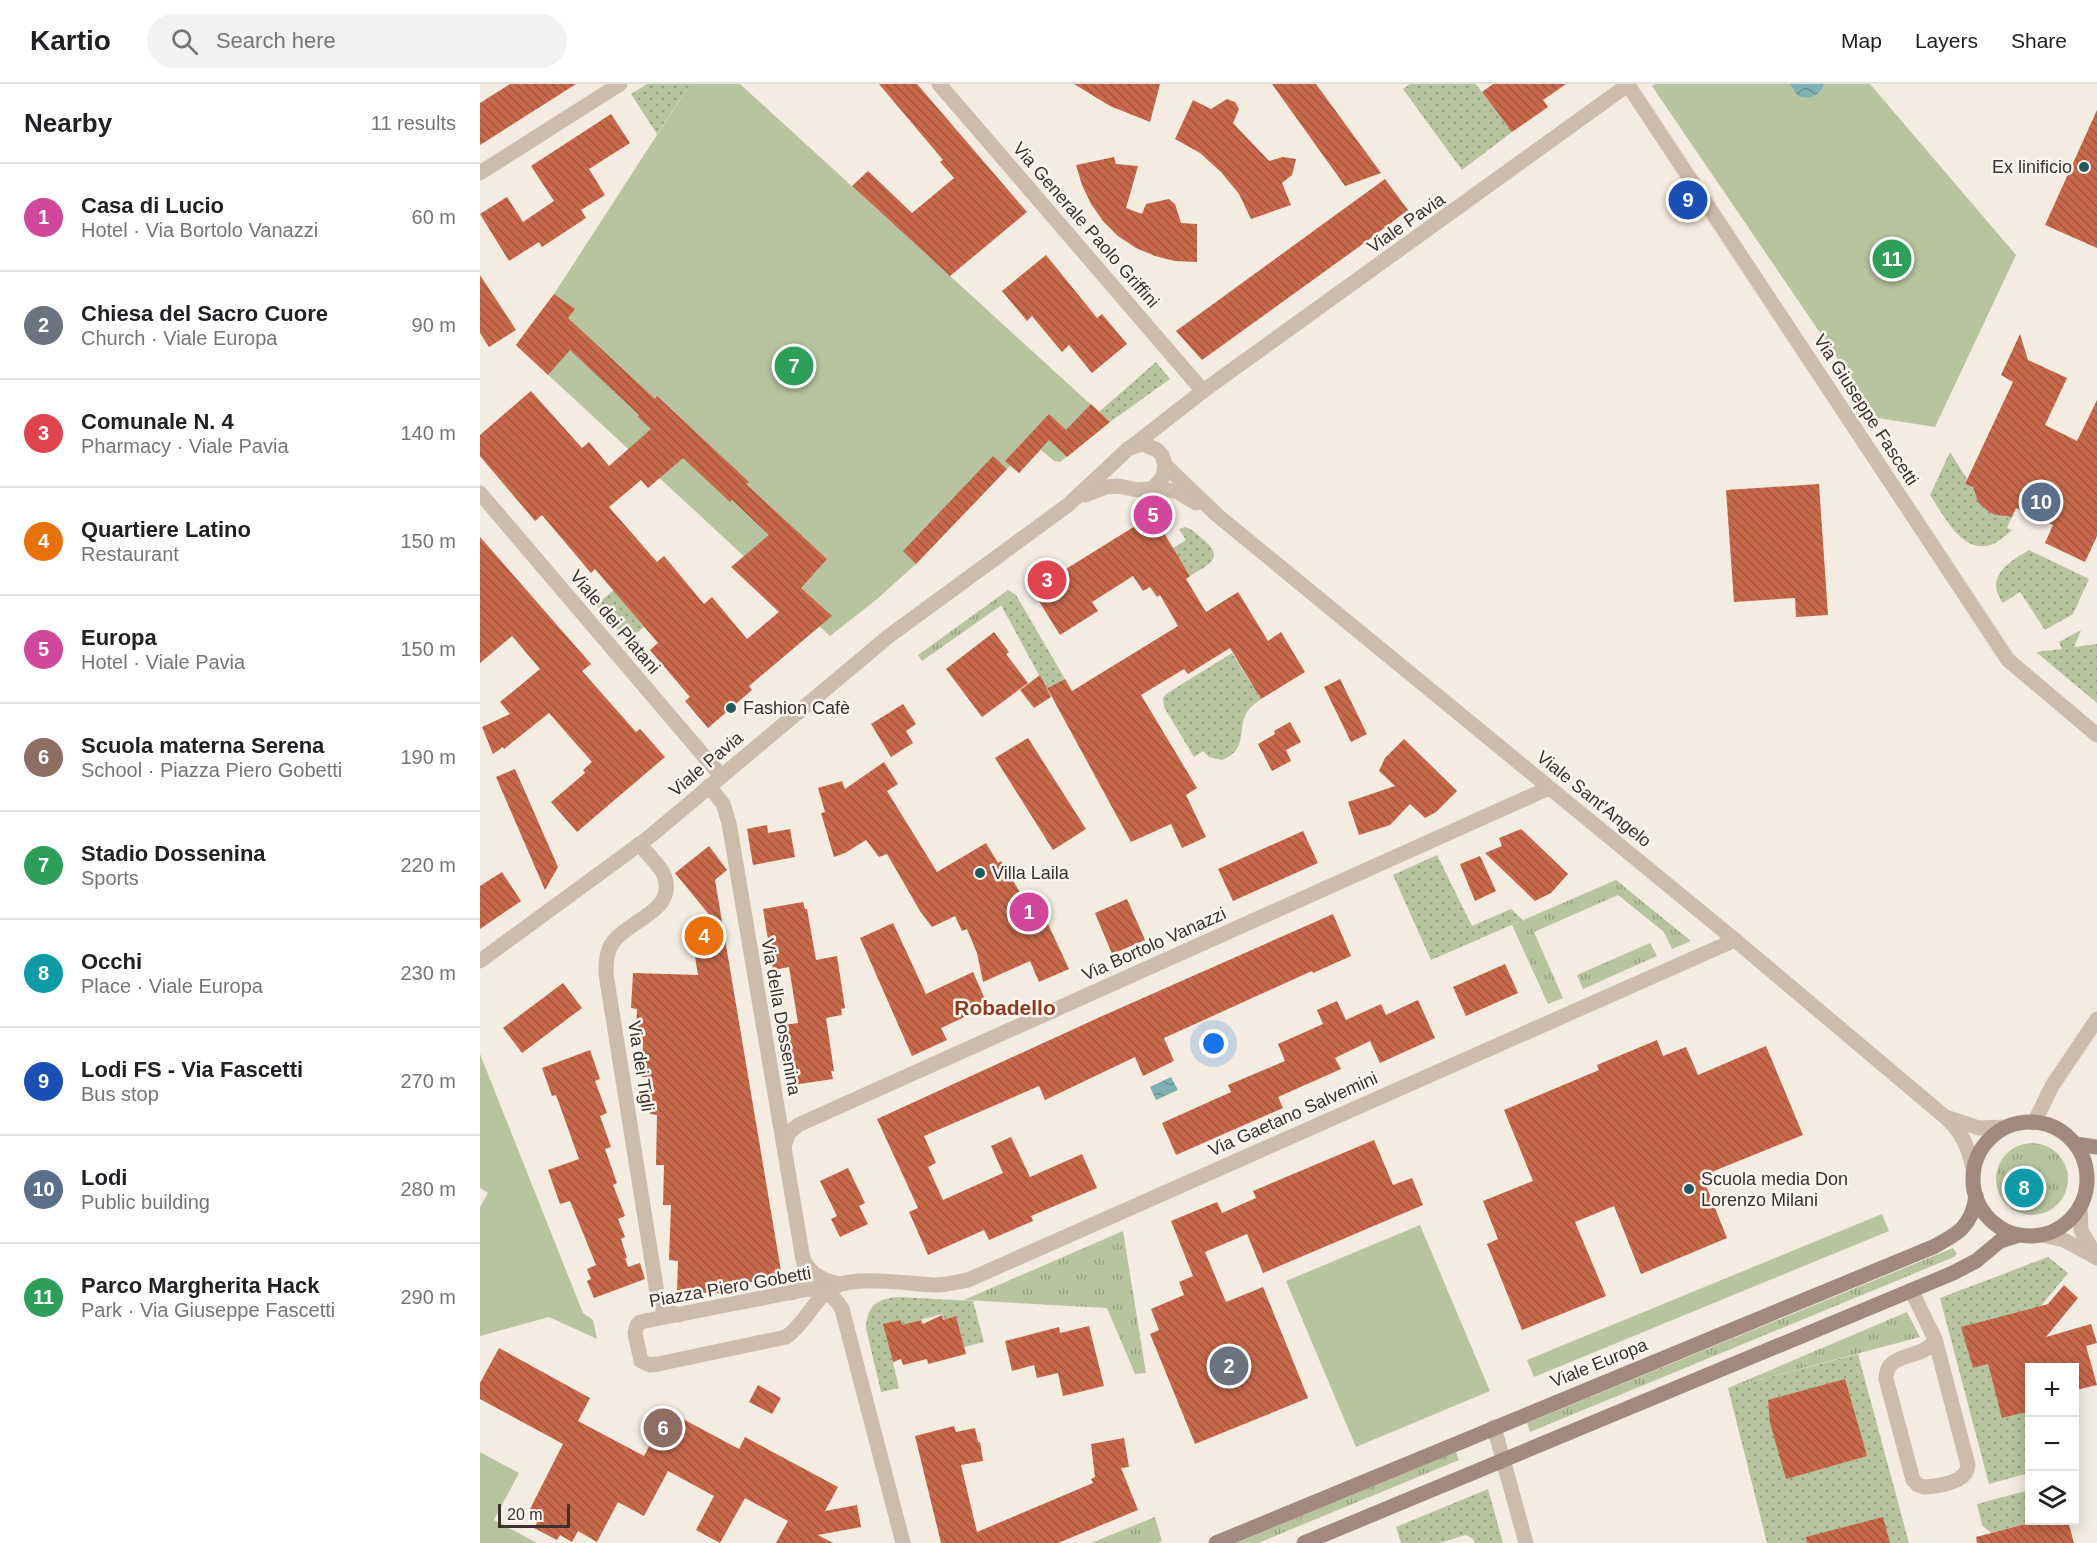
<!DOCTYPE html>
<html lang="en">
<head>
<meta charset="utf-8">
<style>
	body { margin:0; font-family:Helvetica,sans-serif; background:#f2f2f2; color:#202124 }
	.controls { position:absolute; right:18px; bottom:18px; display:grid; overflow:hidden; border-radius:0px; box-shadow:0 3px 15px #0003 }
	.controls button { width:54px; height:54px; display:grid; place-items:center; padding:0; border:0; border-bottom:2px solid #e0e0e0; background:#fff; color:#202124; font:30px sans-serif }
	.scale { position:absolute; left:18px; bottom:15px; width:72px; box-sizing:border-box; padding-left:6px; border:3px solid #3b302b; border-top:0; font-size:16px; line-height:21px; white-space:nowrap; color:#3b302b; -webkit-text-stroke:4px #fbf5ee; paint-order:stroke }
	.you { position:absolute; left:734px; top:960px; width:21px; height:21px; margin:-15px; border:4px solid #fff; border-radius:50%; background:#1a73e8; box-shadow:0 0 0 9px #1a73e833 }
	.badge { display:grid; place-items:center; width:39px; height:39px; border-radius:50%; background:#b45309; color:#fff; font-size:20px; font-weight:700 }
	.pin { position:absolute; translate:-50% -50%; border:3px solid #fff; box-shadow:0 2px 6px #0006 }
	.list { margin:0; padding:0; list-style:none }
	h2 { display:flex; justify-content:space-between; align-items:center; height:78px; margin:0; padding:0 24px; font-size:26px }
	h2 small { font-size:20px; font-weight:400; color:#757577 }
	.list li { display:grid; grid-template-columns:39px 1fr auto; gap:18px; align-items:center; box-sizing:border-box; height:108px; padding:0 24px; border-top:2px solid #e0e0e0 }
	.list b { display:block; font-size:22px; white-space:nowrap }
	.list p { margin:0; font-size:20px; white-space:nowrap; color:#757577 }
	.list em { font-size:20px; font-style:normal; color:#757577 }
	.icon { flex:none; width:33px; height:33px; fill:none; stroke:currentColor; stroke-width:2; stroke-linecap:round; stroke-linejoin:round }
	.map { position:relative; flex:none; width:1617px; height:1459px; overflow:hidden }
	header { display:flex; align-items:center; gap:36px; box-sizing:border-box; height:84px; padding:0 30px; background:#fff; border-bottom:2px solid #e0e0e0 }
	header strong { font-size:28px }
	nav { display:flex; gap:33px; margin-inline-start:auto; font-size:21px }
	.search { width:420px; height:54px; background:#f2f2f2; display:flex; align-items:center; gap:15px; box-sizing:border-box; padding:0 21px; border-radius:33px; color:#757577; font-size:22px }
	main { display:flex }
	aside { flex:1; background:#fff }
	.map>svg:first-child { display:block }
	.grass { fill:url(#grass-tufts) }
	.park { fill:#b8c4a0 }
	.garden { fill:url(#garden-dots) }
	.water { fill:url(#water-waves) }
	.building { fill:url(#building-back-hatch); fill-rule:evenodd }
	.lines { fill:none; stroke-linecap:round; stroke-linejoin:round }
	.street { stroke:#cdbbac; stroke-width:15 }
	.secondary { stroke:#a18a7d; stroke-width:15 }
	.poi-dot { fill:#1f5a5e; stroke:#fbf5ee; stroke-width:2 }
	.labels { text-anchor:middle; stroke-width:5; stroke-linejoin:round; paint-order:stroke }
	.poi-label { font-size:18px; fill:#3b302b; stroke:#fbf5ee; text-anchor:start }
	.street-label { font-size:18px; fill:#3b302b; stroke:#fbf5ee }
	.quarter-label { font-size:21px; font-weight:bold; fill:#8c3b22; stroke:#fbf5ee }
</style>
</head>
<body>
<header>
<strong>Kartio</strong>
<div class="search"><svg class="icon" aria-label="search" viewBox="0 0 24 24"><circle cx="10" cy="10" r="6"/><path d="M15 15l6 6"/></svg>Search here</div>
<nav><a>Map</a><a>Layers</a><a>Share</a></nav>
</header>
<main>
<aside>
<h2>Nearby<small>11 results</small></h2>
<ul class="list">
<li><span class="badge" style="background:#d1479c">1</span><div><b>Casa di Lucio</b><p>Hotel · Via Bortolo Vanazzi</p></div><em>60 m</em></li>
<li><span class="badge" style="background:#6b7280">2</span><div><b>Chiesa del Sacro Cuore</b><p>Church · Viale Europa</p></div><em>90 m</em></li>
<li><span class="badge" style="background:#e0444e">3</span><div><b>Comunale N. 4</b><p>Pharmacy · Viale Pavia</p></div><em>140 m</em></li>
<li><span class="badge" style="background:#e8710a">4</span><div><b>Quartiere Latino</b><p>Restaurant</p></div><em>150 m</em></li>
<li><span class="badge" style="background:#d1479c">5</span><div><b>Europa</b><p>Hotel · Viale Pavia</p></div><em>150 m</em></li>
<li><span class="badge" style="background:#8d6e63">6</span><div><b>Scuola materna Serena</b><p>School · Piazza Piero Gobetti</p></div><em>190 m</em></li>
<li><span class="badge" style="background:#2e9e5b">7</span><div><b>Stadio Dossenina</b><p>Sports</p></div><em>220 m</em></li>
<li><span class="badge" style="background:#0f9aa8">8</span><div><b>Occhi</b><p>Place · Viale Europa</p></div><em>230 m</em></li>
<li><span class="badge" style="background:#1a4fb4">9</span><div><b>Lodi FS - Via Fascetti</b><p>Bus stop</p></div><em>270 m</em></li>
<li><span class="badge" style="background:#5c6f8a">10</span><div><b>Lodi</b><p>Public building</p></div><em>280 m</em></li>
<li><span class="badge" style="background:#2e9e5b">11</span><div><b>Parco Margherita Hack</b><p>Park · Via Giuseppe Fascetti</p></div><em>290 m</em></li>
</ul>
</aside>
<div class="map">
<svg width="1617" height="1459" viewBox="0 0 1617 1459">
	<defs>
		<pattern id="grass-tufts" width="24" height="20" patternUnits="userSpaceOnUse" patternTransform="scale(1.5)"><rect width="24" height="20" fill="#b8c4a0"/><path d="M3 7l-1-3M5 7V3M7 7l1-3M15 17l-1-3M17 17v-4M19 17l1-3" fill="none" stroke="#97a083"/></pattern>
		<pattern id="garden-dots" width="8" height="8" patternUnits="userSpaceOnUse" patternTransform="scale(1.5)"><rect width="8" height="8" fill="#b8c4a0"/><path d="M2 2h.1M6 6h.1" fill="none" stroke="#97a083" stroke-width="1.8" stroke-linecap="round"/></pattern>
		<pattern id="water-waves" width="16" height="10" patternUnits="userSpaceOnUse" patternTransform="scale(1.5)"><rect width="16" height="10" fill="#7fb0b2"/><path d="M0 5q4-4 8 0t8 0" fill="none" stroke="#699091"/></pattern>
		<pattern id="building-back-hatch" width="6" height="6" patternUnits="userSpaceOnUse" patternTransform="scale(1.5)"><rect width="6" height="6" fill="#c8694b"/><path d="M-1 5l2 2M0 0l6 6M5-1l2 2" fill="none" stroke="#a4573f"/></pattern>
	</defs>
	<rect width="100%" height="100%" fill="#f4ebe1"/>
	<g class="grass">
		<polygon points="528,506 536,511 442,577 438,571"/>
		<polygon points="1136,796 1211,857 1192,865 1184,848 1138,811 1054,848 1083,914 1068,920 1032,841"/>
		<polygon points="1170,859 1177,872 1103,905 1097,891"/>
		<circle cx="1552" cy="1095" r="36"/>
		<polygon points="643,1147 666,1289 655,1290 627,1224 484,1216"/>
		<polygon points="1473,1164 1477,1170 1474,1173 1050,1348 1047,1339"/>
		<polygon points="1427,1228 1440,1253 1248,1304"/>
		<polygon points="976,1368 979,1376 778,1459 756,1459"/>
		<polygon points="675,1433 682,1457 678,1459 611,1459"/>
	</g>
	<g class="park">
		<polygon points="210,0 260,0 630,338 580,378 574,377 561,366 539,389 530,382 436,480 396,516 350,552 36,261 74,210"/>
		<polygon points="1175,0 1390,0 1536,171 1455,343 1398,334 1172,2"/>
		<polygon points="0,970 103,1229 113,1236 117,1255 69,1233 0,1252 0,1123 8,1109 0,1104"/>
		<polygon points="1402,1130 1409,1147 1054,1293 1047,1276"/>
		<polygon points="940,1141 1010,1307 876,1363 806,1197"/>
		<polygon points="0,1368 39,1389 14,1436 57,1459 0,1459"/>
	</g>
	<g class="garden">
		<polygon points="167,0 210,0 177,50 151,10"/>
		<polygon points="930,0 996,0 1032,48 982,86 923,5"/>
		<polygon points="676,278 690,295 630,338 619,328"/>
		<path d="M1470,368L1487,395L1485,400L1493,403C1498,423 1512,433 1532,433L1527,444L1532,446C1526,451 1520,457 1513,460C1482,472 1464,431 1450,411Z"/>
		<path d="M705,443C713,445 718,451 724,456C746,475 727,481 710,492L693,464L706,456L699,445Z"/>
		<path d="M1549,466L1609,495L1593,530L1565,546L1540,508L1523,519C1504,493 1529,478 1549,466Z"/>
		<polygon points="134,506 164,543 147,557 116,521"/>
		<polygon points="536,511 585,595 566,604 521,521"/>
		<polygon points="1601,546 1594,563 1617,560 1617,619 1556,568 1582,565 1579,558"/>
		<path d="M752,569L781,615C777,618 773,621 770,624C754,642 771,665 742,676L729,673L723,667L714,673L684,623L683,614L686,610Z"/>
		<polygon points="957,771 992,842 1031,825 1043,836 951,876 913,791"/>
		<polygon points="1568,1173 1588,1189 1561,1222 1482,1243 1493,1284 1508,1280 1549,1327 1549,1389 1509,1400 1460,1214"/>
		<path d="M418,1213L493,1217L504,1258L484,1263L476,1232L463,1236L462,1230L422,1241L421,1236L404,1240L419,1304L401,1308L386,1244C387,1222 396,1215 418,1213Z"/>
		<polygon points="1378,1270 1429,1459 1287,1459 1248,1304"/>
		<polygon points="1008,1405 1023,1459 995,1459 993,1455 986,1451 959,1459 921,1459 916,1443"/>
		<polygon points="1549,1406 1550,1436 1557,1437 1511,1449 1502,1441 1497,1420"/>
	</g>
	<g class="water">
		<path d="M1310,0H1344C1340,12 1329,17 1317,11Z"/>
		<polygon points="691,993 698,1006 676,1016 670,1003"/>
	</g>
	<g class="building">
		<polygon points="30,0 96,0 0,61 0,19"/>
		<polygon points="399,0 437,0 547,128 470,192 372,102 388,87 432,129 474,94 460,78 463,76"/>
		<polygon points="594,0 680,0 670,38 630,22"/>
		<polygon points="792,0 836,0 901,89 865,102"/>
		<polygon points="1013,0 1086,0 1063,16 1068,23 1032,48 1002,8"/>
		<polygon points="747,15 755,18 759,25 753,39 789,77 803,73 816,75 812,91 802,99 811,121 771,135 759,110 741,88 720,69 695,55 713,16 731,25"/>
		<polygon points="1617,26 1617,164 1565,141"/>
		<polygon points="131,30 150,59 109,85 125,111 101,126 106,134 62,163 59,158 29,177 0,130 27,113 43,138 74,117 51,82"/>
		<polygon points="634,73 636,80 658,82 646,124 662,130 666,120 689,115 695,120 701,139 717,140 717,178 695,177 675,172 656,164 638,152 623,137 611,120 602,101 596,81"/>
		<polygon points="905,95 928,126 891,154 722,276 696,247"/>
		<polygon points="566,171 617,234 622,230 647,260 612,289 589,261 582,268 552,232 547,237 522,207"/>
		<polygon points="0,191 36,246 9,263 0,249"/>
		<path d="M74,210L95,225L88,234L175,315L177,312L269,398L266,400L347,475L321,504L352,532L269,602L272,606L228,644L205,617L210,613L170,566L178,559L115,485L111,489L62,431L55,437L0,372V351L51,307L102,364L109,358L129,382L171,345L158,333L159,331L90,266L68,291L36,261ZM203,374L250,418L252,416L289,451L251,483L299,528L267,555L232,513L224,520L184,472L177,478L129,423L161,396L168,404Z"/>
		<polygon points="1540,250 1548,276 1587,294 1565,341 1597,357 1617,316 1617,452 1605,478 1565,459 1573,441 1536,424 1532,433 1516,431 1509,428 1498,418 1493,403 1485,400 1533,298 1521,291"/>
		<polygon points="611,320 630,338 587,373 569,356 539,389 525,377 569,330 586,346"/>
		<polygon points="513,372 527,385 436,480 423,467"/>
		<polygon points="1339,400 1348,531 1316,533 1315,514 1254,518 1246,406"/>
		<polygon points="673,431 710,492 706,495 726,528 758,508 788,557 801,548 825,588 781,615 750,564 708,590 704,585 661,611 717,704 706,711 726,753 702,764 691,740 651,758 567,604 585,595 592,607 698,542 680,511 677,513 670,503 663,507 653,492 612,518 618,527 580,551 552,506"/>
		<polygon points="0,453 111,580 102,587 156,648 160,645 185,673 97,748 71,718 105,689 103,686 112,678 69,629 24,665 23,663 13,670 2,643 30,630 20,618 60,585 32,552 0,579"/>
		<polygon points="514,548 529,568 526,570 548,599 502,633 466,585"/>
		<polygon points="560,591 571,613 554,624 540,606"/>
		<polygon points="860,595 887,650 871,658 844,603"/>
		<polygon points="423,620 436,640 426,647 433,659 411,673 391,640"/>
		<polygon points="810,638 821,658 806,666 811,677 792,687 778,660 795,650 794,647"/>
		<polygon points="548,654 606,745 573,766 515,674"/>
		<polygon points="924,655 977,707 956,728 945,734 930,720 910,741 879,751 868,718 915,702 899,687 905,674"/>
		<polygon points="404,678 418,700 407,707 457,788 506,759 518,779 521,777 544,815 554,810 589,885 559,898 550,877 503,898 497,869 487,845 482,847 475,832 452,843 440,827 407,770 399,773 386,756 365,769 354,773 341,729 345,728 338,704 362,697 365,705"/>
		<polygon points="35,685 78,783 65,806 16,693"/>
		<polygon points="287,741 288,749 310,745 315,773 273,781 267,745"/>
		<polygon points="1041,745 1088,790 1071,809 1055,817 1005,769 1022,762 1019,754"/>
		<polygon points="823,747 838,779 753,817 738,785"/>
		<polygon points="229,762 247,786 235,796 302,1193 252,1201 254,1210 197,1208 198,1177 189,1176 191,1121 183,1121 184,1081 176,1081 177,1031 170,1030 171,993 162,993 163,957 156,957 157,925 151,924 153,889 218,891 212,854 224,852 221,838 231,833 195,789"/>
		<polygon points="1000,772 1016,807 995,817 980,780"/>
		<polygon points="22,788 41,817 0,845 0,802"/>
		<polygon points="647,815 665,856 632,870 615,829"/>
		<polygon points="323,818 325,825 327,825 336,876 357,872 365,924 361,925 362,931 346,934 354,987 351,987 353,995 313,1001 303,941 318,939 309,883 293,886 283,825"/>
		<polygon points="853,830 871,872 833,889 832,887 684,954 694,977 663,992 655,973 565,1016 559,1002 444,1052 456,1079 448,1083 463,1116 523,1089 511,1062 531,1053 550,1093 602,1070 617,1104 551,1132 553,1137 509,1156 504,1146 448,1171 429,1128 438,1124 397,1035 620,933"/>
		<polygon points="413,839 446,910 493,888 508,922 461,944 467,956 432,972 380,854"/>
		<polygon points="1025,880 1038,909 986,932 973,903"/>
		<polygon points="83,899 102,924 42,969 23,944"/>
		<polygon points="938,916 955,954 900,979 890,957 855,974 861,985 798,1013 803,1024 696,1071 682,1039 751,1008 748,1001 805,977 798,960 843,940 837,926 857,917 866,936 901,920 906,931"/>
		<polygon points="1177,956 1183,972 1206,963 1218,991 1286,962 1323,1051 1234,1087 1227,1104 1247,1154 1161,1190 1134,1122 1095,1138 1126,1212 1042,1246 1007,1160 1018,1155 1003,1117 1053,1097 1024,1026 1119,986 1117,981"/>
		<polygon points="110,966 120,995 115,997 127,1029 120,1032 131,1063 125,1065 137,1099 133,1101 145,1132 138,1135 145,1153 141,1155 147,1174 145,1174 148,1183 160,1179 165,1195 114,1214 107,1197 111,1195 107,1185 116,1181 90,1117 80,1120 68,1086 99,1075 76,1011 72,1012 62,984"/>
		<polygon points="894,1056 913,1101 932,1094 943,1121 783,1189 767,1150 725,1168 746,1218 783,1203 828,1314 715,1360 670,1250 679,1246 671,1225 704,1211 699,1198 713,1192 691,1137 737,1118 742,1129 776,1114 773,1107"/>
		<polygon points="368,1084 385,1119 379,1122 388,1140 360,1153 351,1135 357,1132 340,1097"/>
		<polygon points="1584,1201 1598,1214 1566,1253 1611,1240 1617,1259 1606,1262 1617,1301 1596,1306 1594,1284 1550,1284 1550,1327 1522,1334 1508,1280 1493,1284 1481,1243 1568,1220"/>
		<polygon points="462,1231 463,1236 476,1232 486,1270 448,1280 447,1275 423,1281 421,1275 413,1278 403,1240 421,1236 422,1241 441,1236 443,1240"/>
		<polygon points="609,1242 624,1302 583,1312 578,1289 557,1294 554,1281 532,1287 525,1257 579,1243 580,1249"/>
		<polygon points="19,1264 110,1314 98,1337 164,1372 188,1327 259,1365 265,1353 358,1403 345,1427 377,1421 381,1443 338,1451 353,1459 296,1459 308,1437 265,1414 240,1459 216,1446 234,1412 188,1387 164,1432 138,1418 117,1458 98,1447 92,1458 80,1451 77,1456 54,1444 60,1433 49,1427 83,1360 0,1315 0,1299"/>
		<polygon points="1365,1295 1387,1372 1306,1395 1290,1339 1288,1316"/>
		<polygon points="278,1301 301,1314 292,1330 269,1318"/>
		<polygon points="474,1342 476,1348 495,1344 498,1358 500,1358 503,1377 481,1381 497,1448 613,1399 611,1395 615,1393 611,1360 644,1354 649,1383 641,1384 658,1426 578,1459 461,1459 435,1352"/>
		<polygon points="1403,1433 1410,1459 1327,1459 1326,1453"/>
		<polygon points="1557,1437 1588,1437 1594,1459 1497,1459 1496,1453"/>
	</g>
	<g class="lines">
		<g class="street">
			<polyline points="459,0 723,307"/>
			<polyline points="1148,1 1528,576 1617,651"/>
			<polyline points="0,89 140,0"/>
			<polyline points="650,364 723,307 1149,0"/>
			<path d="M685,381L737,431L1255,856L1464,1032C1481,1047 1489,1063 1493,1085"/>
			<polyline points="0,409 241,692"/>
			<polyline points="605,411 626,403 638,402 658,406 680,404 698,408 716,419"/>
			<polyline points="229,702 243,720 249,739 325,1187 322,1200 312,1209"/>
			<path d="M159,760C167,769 177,779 183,789C200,826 149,836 133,858C126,868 126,879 126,890L178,1215L184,1226L199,1231"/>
			<polyline points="0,877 168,754 409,552 588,421 649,364 663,360 677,366 682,371 685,381 683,393 673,404"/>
			<polyline points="1469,1034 1499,1044 1527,1043"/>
			<polyline points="1554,1039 1572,1002 1617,935"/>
			<polyline points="304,1062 309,1049 318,1041 1069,704"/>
			<polyline points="1600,1122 1601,1146 1615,1171"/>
			<polyline points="1563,1151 1584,1156 1617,1174"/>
			<path d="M323,1175C331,1191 343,1197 361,1200"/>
			<path d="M1431,1206L1455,1255L1488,1381C1487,1399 1459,1402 1444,1403L1438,1401L1433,1396L1406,1295C1406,1265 1444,1278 1455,1255"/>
			<polyline points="1014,1343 1046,1459"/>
			<path d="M423,1459L362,1225C354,1211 344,1205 328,1205L160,1238L157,1241L155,1249L161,1277L170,1281L178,1280L306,1253C325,1240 336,1212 354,1203C377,1191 428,1200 455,1201C466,1201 477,1198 488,1196L1255,856"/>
		</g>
		<g class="secondary">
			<circle cx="1550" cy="1095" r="57"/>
			<polyline points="1596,1060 1617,1063"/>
			<path d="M736,1459L1453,1163C1478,1150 1492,1142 1496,1112"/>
			<polyline points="824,1459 1473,1189 1496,1177 1520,1157 1539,1151"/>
		</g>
	</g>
	<g class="poi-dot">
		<circle cx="1604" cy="83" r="6"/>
		<circle cx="251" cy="624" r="6"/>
		<circle cx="500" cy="789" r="6"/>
		<circle cx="1209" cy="1105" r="6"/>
	</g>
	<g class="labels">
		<g class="poi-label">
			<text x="1592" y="89" text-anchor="end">Ex linificio</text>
			<text x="263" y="630">Fashion Cafè</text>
			<text x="512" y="795">Villa Laila</text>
			<text x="1221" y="1101">Scuola media Don<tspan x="1221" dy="21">Lorenzo Milani</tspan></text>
		</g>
		<g class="street-label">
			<text transform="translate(926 139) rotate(-35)" y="6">Viale Pavia</text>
			<text transform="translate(606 141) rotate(49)" y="6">Via Generale Paolo Griffini</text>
			<text transform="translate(1386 326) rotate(57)" y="6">Via Giuseppe Fascetti</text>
			<text transform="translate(135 538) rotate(50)" y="6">Viale dei Platani</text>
			<text transform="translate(226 680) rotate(-40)" y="6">Viale Pavia</text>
			<text transform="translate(1114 715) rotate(39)" y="6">Viale Sant'Angelo</text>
			<text transform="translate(674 860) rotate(-24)" y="6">Via Bortolo Vanazzi</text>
			<text transform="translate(301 933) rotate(80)" y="6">Via della Dossenina</text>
			<text transform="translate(161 982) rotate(81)" y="6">Via dei Tigli</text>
			<text transform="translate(813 1030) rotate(-24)" y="6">Via Gaetano Salvemini</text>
			<text transform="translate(250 1203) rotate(-10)" y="6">Piazza Piero Gobetti</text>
			<text transform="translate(1119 1279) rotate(-22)" y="6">Viale Europa</text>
		</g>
		<g class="quarter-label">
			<text x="525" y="931">Robadello</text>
		</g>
	</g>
</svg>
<div class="controls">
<button>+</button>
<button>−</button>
<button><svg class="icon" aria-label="layers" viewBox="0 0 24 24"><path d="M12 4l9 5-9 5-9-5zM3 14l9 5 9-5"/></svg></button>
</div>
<div class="scale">20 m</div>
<div class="you"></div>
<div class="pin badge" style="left:549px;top:828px;background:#d1479c">1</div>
<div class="pin badge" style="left:749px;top:1282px;background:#6b7280">2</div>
<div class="pin badge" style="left:567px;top:496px;background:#e0444e">3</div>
<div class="pin badge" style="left:224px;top:852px;background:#e8710a">4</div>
<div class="pin badge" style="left:673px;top:431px;background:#d1479c">5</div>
<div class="pin badge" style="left:183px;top:1344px;background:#8d6e63">6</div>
<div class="pin badge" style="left:314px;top:282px;background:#2e9e5b">7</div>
<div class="pin badge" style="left:1544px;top:1104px;background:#0f9aa8">8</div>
<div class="pin badge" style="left:1208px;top:116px;background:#1a4fb4">9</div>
<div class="pin badge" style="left:1561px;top:418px;background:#5c6f8a">10</div>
<div class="pin badge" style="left:1412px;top:175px;background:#2e9e5b">11</div>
</div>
</main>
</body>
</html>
